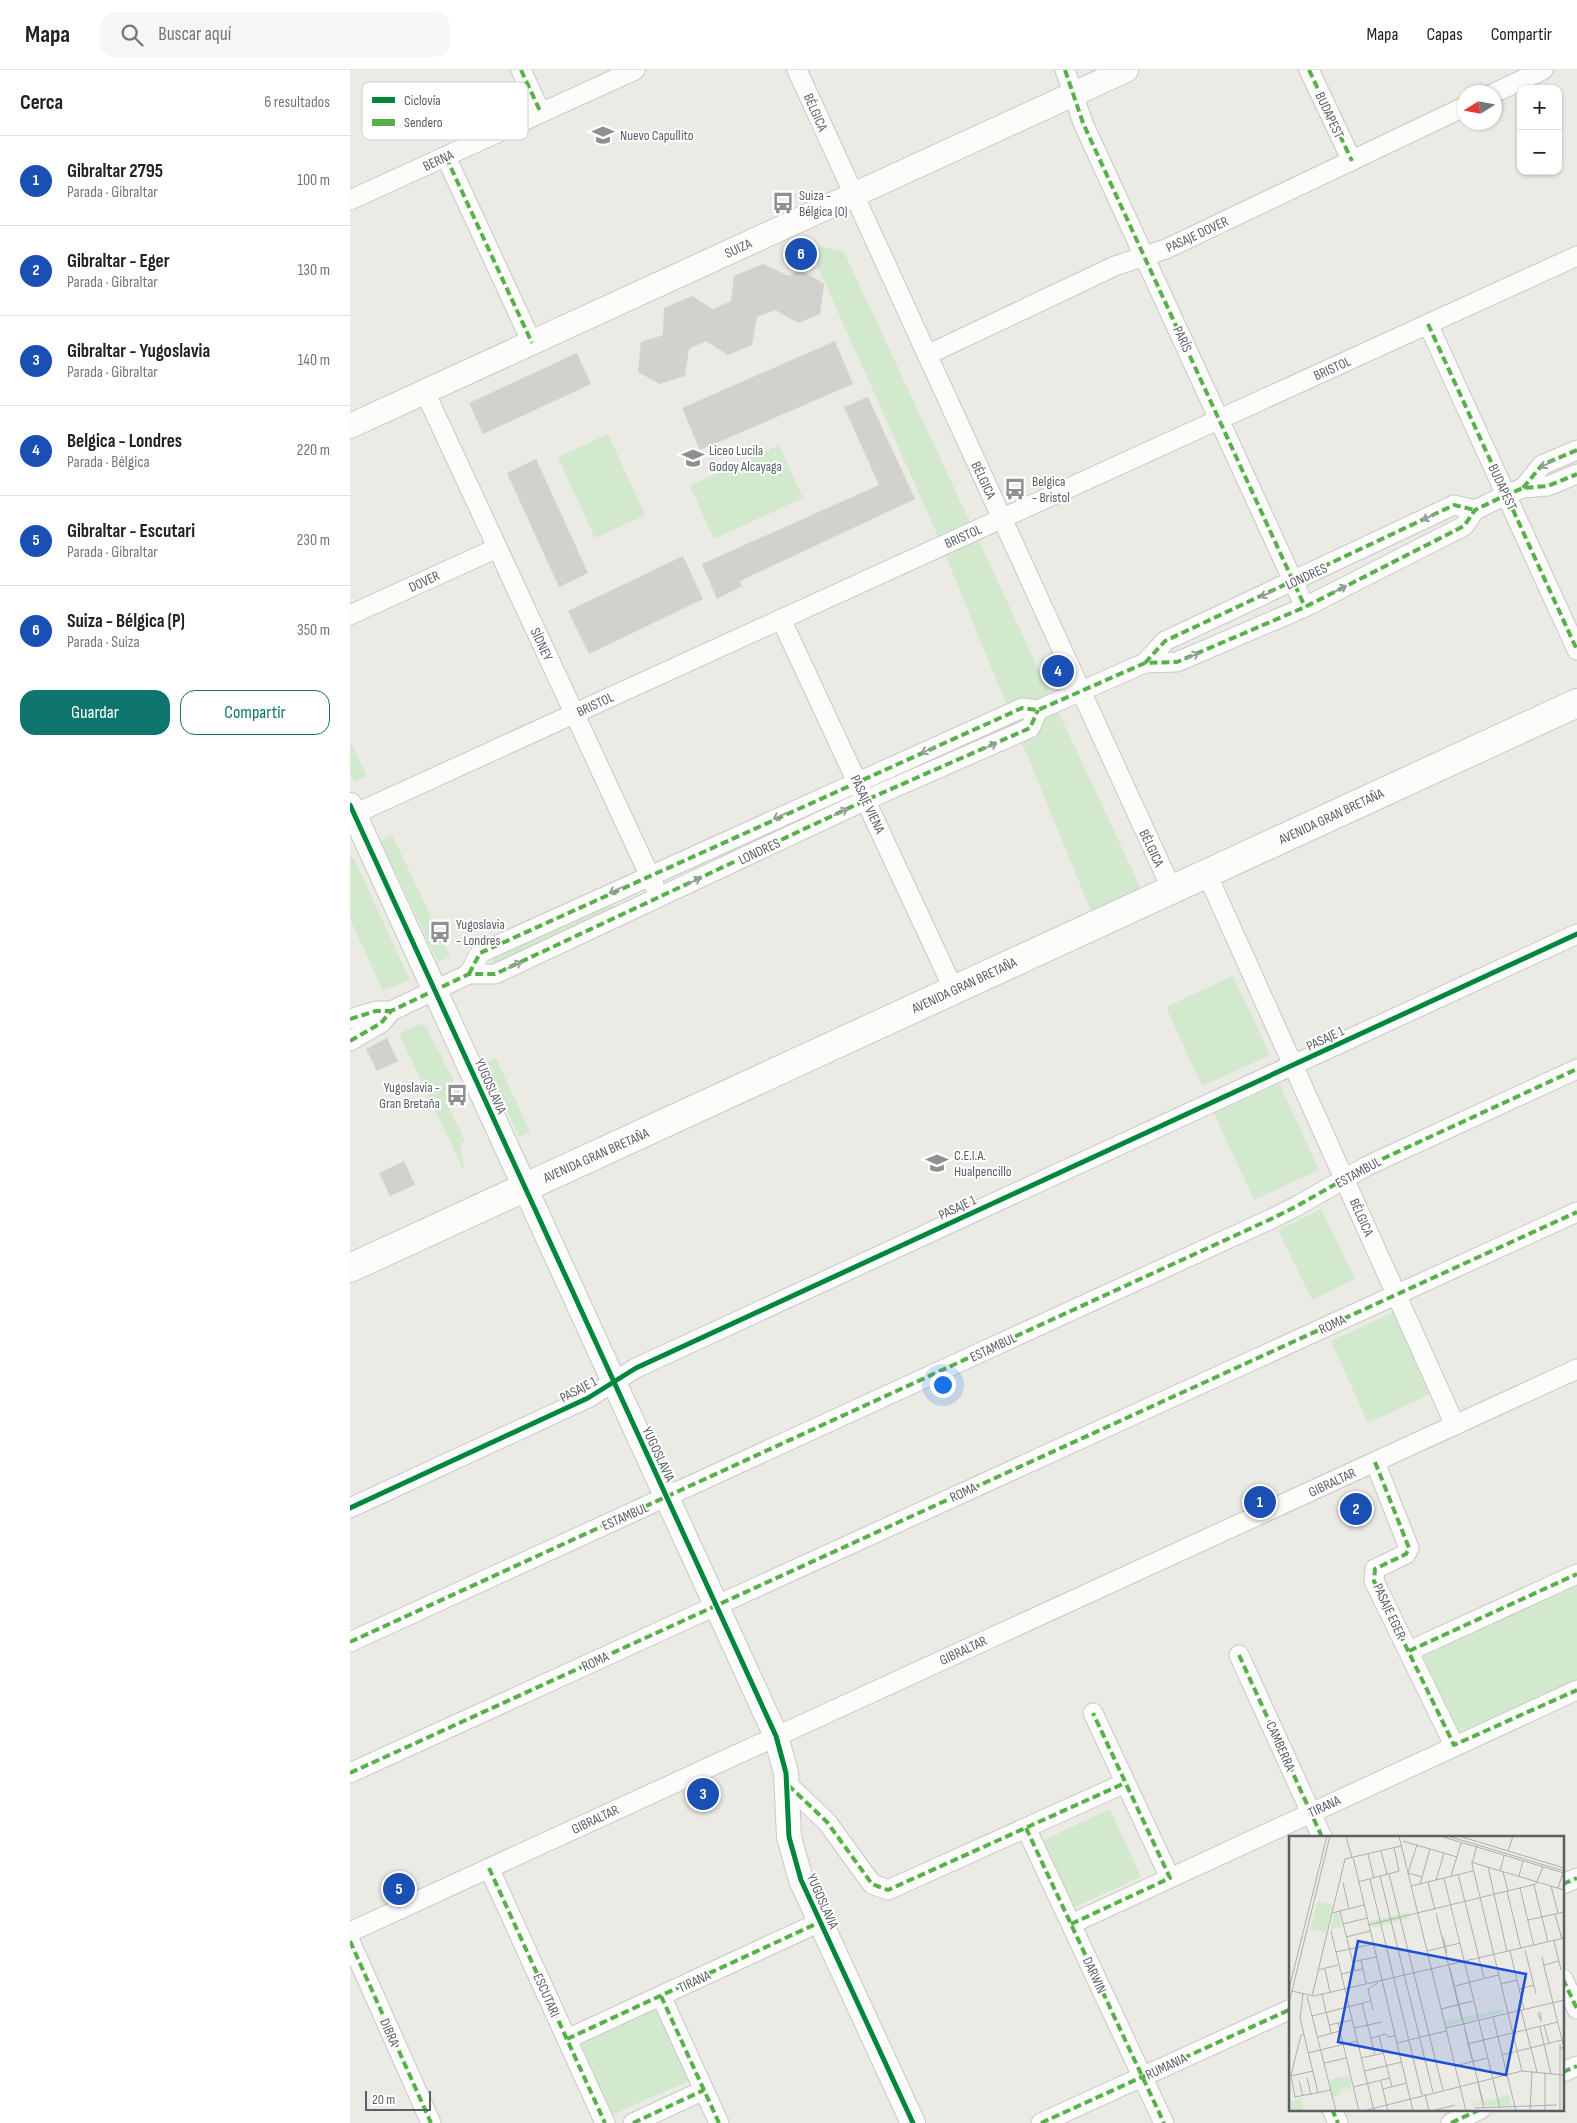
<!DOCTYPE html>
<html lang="es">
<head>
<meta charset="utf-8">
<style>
	body { margin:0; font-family:"Sofia Sans Condensed",sans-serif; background:#f6f6f6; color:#222 }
	.controls { position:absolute; right:15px; top:15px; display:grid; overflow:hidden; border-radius:10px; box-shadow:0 1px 4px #0004 }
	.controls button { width:45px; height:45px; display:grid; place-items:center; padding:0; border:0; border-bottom:1px solid #e0e0e0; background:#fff; color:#222; font:25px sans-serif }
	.compass { position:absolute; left:1107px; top:15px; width:45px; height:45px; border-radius:50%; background:#fff; box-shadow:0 1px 4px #0004; rotate:259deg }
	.scale { position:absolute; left:15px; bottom:12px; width:66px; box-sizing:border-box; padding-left:5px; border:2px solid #5b5f65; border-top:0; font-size:14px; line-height:18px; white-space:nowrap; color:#5b5f65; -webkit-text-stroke:4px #fff; paint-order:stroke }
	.you { position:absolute; left:592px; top:1314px; width:18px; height:18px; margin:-12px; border:4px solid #fff; border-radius:50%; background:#1a73e8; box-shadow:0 0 0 8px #1a73e833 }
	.badge { display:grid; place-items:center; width:32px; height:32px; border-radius:50%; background:#0f766e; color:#fff; font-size:16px; font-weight:700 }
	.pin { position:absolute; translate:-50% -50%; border:2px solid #fff; box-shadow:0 1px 5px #0006 }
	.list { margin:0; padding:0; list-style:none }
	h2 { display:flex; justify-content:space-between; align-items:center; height:65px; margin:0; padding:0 20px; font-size:21px }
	h2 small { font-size:16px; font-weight:400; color:#767676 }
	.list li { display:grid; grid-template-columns:32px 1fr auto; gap:15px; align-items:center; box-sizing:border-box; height:90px; padding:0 20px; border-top:1px solid #e0e0e0 }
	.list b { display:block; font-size:19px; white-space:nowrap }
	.list p { margin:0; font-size:16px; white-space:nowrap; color:#767676 }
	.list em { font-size:16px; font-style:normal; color:#767676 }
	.actions { display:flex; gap:10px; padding:15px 20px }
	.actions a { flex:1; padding:11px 0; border:1px solid #0f766e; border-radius:15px; text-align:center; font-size:18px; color:#0f766e }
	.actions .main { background:#0f766e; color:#fff }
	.icon { flex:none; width:28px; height:28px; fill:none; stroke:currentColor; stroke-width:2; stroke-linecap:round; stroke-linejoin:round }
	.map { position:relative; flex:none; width:1227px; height:2053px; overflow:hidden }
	header { display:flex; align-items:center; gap:30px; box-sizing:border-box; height:70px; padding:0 25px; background:#fff; border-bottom:1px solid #e0e0e0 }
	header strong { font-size:24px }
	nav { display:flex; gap:28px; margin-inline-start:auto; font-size:18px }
	.search { width:350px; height:45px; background:#f6f6f6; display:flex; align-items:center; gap:12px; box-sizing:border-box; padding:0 18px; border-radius:15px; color:#767676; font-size:19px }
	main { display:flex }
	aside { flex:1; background:#fff }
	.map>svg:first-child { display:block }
	.green { fill:#d3e9ce }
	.building { fill:#d2d1ce }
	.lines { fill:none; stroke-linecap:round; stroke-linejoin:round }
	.minor-casing { stroke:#c8c8c8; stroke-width:21 }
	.tertiary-casing { stroke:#c8c8c8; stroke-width:26 }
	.secondary-casing { stroke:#c9c9c9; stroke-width:30 }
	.minor { stroke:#fcfcfb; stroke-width:19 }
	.tertiary { stroke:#fcfcfb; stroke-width:24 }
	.secondary { stroke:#fcfcfb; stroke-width:28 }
	.quiet { stroke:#58b04a; stroke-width:4; stroke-dasharray:8 4; stroke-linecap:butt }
	.cycleway-casing { stroke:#fff; stroke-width:8 }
	.cycleway { stroke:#00873e; stroke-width:5 }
	.oneway { stroke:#9b9ea1 }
	.labels { text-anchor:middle; stroke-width:4; stroke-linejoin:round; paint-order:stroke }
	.street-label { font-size:14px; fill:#5b5f65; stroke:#fff }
	.poi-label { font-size:14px; fill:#5b5f65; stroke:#fff; text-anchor:start }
	.inset-road { fill:none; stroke:#aeaeae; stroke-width:1 }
	.view { fill:#1d4ed8; fill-opacity:0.15; stroke:#1d4ed8; stroke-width:2.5 }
	.inset-edge { fill:none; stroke:#5b5f65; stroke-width:2.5 }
	.key { fill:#fff; stroke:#cecfd1; stroke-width:1 }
	.key-label { font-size:14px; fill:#5b5f65 }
</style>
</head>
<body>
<header>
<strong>Mapa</strong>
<div class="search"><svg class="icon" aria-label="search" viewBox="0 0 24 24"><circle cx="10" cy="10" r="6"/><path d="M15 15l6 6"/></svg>Buscar aquí</div>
<nav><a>Mapa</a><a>Capas</a><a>Compartir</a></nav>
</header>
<main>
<aside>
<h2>Cerca<small>6 resultados</small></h2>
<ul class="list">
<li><span class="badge" style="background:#1a4fb4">1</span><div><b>Gibraltar 2795</b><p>Parada · Gibraltar</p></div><em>100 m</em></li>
<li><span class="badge" style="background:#1a4fb4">2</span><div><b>Gibraltar - Eger</b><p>Parada · Gibraltar</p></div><em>130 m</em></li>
<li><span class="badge" style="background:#1a4fb4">3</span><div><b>Gibraltar - Yugoslavia</b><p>Parada · Gibraltar</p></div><em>140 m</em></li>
<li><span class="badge" style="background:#1a4fb4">4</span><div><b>Belgica - Londres</b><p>Parada · Bélgica</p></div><em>220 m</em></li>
<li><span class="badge" style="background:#1a4fb4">5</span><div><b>Gibraltar - Escutari</b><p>Parada · Gibraltar</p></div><em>230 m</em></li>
<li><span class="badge" style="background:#1a4fb4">6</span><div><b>Suiza - Bélgica (P)</b><p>Parada · Suiza</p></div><em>350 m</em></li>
</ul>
<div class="actions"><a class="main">Guardar</a><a>Compartir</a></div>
</aside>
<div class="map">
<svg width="1227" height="2053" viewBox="0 0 1227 2053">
	<rect width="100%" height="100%" fill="#eceae5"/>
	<g class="green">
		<polygon points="457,173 494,182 793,823 743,846 581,450"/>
		<polygon points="258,364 295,445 245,468 208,387"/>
		<polygon points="429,375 453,428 364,469 340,416"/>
		<polygon points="0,671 17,706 4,712 0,703"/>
		<polygon points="42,765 100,886 88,892 31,771"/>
		<polygon points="0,785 4,789 60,910 33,921 0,849"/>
		<polygon points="262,834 265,841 144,895 141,888"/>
		<polygon points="883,906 920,985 852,1016 816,937"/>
		<polygon points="68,954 76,957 111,1025 96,1032 115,1070 110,1074 114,1101 49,964"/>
		<polygon points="146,988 180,1062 169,1067 135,993"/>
		<polygon points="929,1013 969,1100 904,1130 864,1043"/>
		<polygon points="971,1139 1005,1209 962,1230 928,1160"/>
		<polygon points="1048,1240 1085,1322 1018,1353 981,1271"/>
		<polygon points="1227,1512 1227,1611 1108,1665 1071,1582"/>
		<polygon points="760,1739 791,1807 722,1838 692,1771"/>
		<polygon points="308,1936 341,2010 259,2046 226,1973"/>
	</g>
	<g class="building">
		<polygon points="413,194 439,206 450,199 474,214 470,244 448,253 425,240 407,247 402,275 378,285 356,271 339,279 335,306 310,314 288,302 291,272 313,265 314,238 342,226 363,239 381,231 384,206"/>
		<polygon points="485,271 503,314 350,380 332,338"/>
		<polygon points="227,283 241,314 133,364 119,333"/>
		<polygon points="518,327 565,429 390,511 392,516 367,529 352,494 529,415 494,337"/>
		<polygon points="186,389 238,503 209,517 157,403"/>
		<polygon points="333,486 353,529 239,584 218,541"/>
		<polygon points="37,968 48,991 27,1001 16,979"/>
		<polygon points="54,1091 65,1115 40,1126 29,1103"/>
	</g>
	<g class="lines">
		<g class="minor-casing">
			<g id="minor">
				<polyline points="171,0 191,43"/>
				<polyline points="447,0 822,820"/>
				<polyline points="715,0 733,53 955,537"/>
				<polyline points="959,0 1002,91"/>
				<polyline points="1144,23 1193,0"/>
				<polyline points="96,87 182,273"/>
				<polyline points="0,130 285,0"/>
				<polyline points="1078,254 1227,580"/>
				<polyline points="577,285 765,196 816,179 1114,37"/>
				<polyline points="75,322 304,815"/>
				<polyline points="1173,418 1192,395 1227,380"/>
				<polyline points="0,545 147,478"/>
				<polyline points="431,549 604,920"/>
				<polyline points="795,593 815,571 1104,435 1125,440"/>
				<polyline points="0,746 1227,186"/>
				<polyline points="857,804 1105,1355"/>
				<polyline points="119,904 130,883 672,638 688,640 795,593 827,592 955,537 1114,456 1125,440 1156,425 1173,418 1198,416 1227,404"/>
				<polyline points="0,949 26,941 41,941"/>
				<polyline points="0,971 31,953 41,941 119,904 145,904 516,730 680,658 688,640"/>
				<polyline points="1025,1392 1059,1478 1056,1484 1025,1499 1024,1511 1104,1675"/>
				<polyline points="0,1438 238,1328 286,1298 1227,864"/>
				<polyline points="0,1572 921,1149 947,1136 1017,1096 1227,999"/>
				<polyline points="1059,1581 1227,1504"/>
				<polyline points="889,1585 972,1767"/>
				<polyline points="743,1643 820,1808"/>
				<polyline points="0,1703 1227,1142"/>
				<polyline points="438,1715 477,1752 522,1814 538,1820 775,1713"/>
				<polyline points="676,1758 814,2053"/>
				<polyline points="139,1798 255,2053"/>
				<polyline points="1213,1814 1227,1808"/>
				<polyline points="721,1854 1227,1620"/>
				<polyline points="0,1862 1227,1299"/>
				<polyline points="0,1871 81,2053"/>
				<polyline points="1213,1909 1227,1939"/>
				<polyline points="311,1926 369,2053"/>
				<polyline points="217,1969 470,1852"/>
				<polyline points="1213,2002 1227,1996"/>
				<polyline points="982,2039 988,2053"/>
				<polyline points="283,2053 354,2020"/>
				<polyline points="691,2053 941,1939"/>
				<polyline points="1101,2053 1131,2039"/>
			</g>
		</g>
		<g class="tertiary-casing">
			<g id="tertiary">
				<polyline points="0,356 776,0"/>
				<polyline points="0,735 426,1666 436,1703 439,1767 451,1810 563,2053"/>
			</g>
		</g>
		<g class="secondary-casing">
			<polyline id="secondary" points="0,1198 1227,633"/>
		</g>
		<use href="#minor" class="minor"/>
		<use href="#tertiary" class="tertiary"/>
		<use href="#secondary" class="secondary"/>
		<g class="quiet">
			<polyline points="171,0 191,43"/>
			<polyline points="715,0 733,53 955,537"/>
			<polyline points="959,0 1002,91"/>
			<polyline points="96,87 182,273"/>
			<polyline points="1078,254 1227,580"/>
			<polyline points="1173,418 1192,395 1227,380"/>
			<polyline points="795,593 815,571 1104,435 1125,440"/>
			<polyline points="119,904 130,883 672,638 688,640 795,593 827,592 955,537 1114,456 1125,440 1156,425 1173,418 1198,416 1227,404"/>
			<polyline points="0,949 26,941 41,941"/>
			<polyline points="0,971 31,953 41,941 119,904 145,904 516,730 680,658 688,640"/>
			<polyline points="1025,1392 1059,1478 1056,1484 1025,1499 1024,1511 1104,1675 1227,1620"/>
			<polyline points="0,1572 921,1149 947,1136 1017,1096 1227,999"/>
			<polyline points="1059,1581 1227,1504"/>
			<polyline points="889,1585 972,1767"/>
			<polyline points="0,1703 1227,1142"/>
			<polyline points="438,1715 477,1752 522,1814 538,1820 775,1713"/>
			<polyline points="676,1758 814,2053"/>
			<polyline points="139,1798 255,2053"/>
			<polyline points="1213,1814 1227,1808"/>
			<polyline points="721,1854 820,1808 743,1643"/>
			<polyline points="0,1871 81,2053"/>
			<polyline points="1213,1909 1227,1939"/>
			<polyline points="311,1926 369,2053"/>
			<polyline points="217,1969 470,1852"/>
			<polyline points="1213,2002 1227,1996"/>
			<polyline points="982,2039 988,2053"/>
			<polyline points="283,2053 354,2020"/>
			<polyline points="691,2053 941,1939"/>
			<polyline points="1101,2053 1131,2039"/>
		</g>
		<g class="cycleway-casing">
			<g id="cycleway">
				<polyline points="0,735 426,1666 436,1703 439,1767 451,1810 563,2053"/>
				<polyline points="0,1438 238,1328 286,1298 1227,864"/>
			</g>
		</g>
		<use href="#cycleway" class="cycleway"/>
	</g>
	<defs><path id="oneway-shaft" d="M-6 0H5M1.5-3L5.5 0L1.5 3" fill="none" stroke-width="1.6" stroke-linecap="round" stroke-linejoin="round" transform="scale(1.25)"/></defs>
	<g class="oneway">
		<use href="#oneway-shaft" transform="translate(1197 394) rotate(150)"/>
		<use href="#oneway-shaft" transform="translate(1079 447) rotate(154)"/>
		<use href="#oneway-shaft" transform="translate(990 519) rotate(-27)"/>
		<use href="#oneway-shaft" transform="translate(917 524) rotate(155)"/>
		<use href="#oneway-shaft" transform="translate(842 586) rotate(-24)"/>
		<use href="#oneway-shaft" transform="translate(640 676) rotate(-24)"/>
		<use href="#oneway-shaft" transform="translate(578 680) rotate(156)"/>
		<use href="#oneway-shaft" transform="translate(491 742) rotate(-25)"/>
		<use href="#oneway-shaft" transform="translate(430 746) rotate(156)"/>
		<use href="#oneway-shaft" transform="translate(344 811) rotate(-25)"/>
		<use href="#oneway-shaft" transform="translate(266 820) rotate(155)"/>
		<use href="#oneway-shaft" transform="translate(165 895) rotate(-25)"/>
	</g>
	<defs>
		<g id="school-bare" transform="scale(1.725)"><path d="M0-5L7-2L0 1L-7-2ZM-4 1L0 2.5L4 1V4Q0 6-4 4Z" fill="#8e9092" stroke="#fff" stroke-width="2.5" paint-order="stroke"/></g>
		<g id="bus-bare" transform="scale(1.725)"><path d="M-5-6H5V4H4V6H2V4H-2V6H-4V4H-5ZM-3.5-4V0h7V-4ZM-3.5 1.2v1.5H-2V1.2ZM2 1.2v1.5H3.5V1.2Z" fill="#8e9092" stroke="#fff" stroke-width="2.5" paint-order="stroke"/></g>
	</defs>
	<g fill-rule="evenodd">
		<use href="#school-bare" x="253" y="65"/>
		<use href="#bus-bare" x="433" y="133"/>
		<use href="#school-bare" x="343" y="388"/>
		<use href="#bus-bare" x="665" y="419"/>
		<use href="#bus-bare" x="90" y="862"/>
		<use href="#bus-bare" x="107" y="1025"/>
		<use href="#school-bare" x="587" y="1093"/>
	</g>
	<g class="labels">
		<g class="street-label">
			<text transform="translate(466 42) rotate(66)" y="5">BÉLGICA</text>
			<text transform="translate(980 45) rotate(65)" y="5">BUDAPEST</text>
			<text transform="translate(88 90) rotate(-25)" y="5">BERNA</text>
			<text transform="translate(847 164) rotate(-25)" y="5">PASAJE DOVER</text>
			<text transform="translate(388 178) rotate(-25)" y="5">SUIZA</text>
			<text transform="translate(833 269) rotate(65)" y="5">PARÍS</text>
			<text transform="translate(982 298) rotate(-24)" y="5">BRISTOL</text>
			<text transform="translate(634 410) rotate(65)" y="5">BÉLGICA</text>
			<text transform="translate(1153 417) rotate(65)" y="5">BUDAPEST</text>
			<text transform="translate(613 466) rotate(-24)" y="5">BRISTOL</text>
			<text transform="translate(956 506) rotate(-25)" y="5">LONDRES</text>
			<text transform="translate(74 511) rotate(-25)" y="5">DOVER</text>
			<text transform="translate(192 574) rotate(65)" y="5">SÍDNEY</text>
			<text transform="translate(245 634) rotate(-25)" y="5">BRISTOL</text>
			<text transform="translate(518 734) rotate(65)" y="5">PASAJE VIENA</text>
			<text transform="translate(981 746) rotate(-25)" y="5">AVENIDA GRAN BRETAÑA</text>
			<text transform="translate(802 778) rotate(65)" y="5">BÉLGICA</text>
			<text transform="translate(409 781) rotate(-25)" y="5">LONDRES</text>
			<text transform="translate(614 915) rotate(-25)" y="5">AVENIDA GRAN BRETAÑA</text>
			<text transform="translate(975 968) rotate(-25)" y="5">PASAJE 1</text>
			<text transform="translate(141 1016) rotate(66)" y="5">YUGOSLAVIA</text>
			<text transform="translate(246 1085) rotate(-24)" y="5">AVENIDA GRAN BRETAÑA</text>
			<text transform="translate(1008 1102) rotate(-29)" y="5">ESTAMBUL</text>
			<text transform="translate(607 1137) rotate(-25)" y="5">PASAJE 1</text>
			<text transform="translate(1012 1147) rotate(66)" y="5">BÉLGICA</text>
			<text transform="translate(982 1254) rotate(-25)" y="5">ROMA</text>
			<text transform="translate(643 1277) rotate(-25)" y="5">ESTAMBUL</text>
			<text transform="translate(228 1319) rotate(-28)" y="5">PASAJE 1</text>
			<text transform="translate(309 1384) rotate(65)" y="5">YUGOSLAVIA</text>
			<text transform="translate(982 1412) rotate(-25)" y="5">GIBRALTAR</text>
			<text transform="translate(613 1422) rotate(-25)" y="5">ROMA</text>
			<text transform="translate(275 1446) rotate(-24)" y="5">ESTAMBUL</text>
			<text transform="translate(1040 1541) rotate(65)" y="5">PASAJE EGER</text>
			<text transform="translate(613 1580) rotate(-25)" y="5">GIBRALTAR</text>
			<text transform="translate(245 1591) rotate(-25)" y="5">ROMA</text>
			<text transform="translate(931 1676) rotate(66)" y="5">CAMBERRA</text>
			<text transform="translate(974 1736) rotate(-25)" y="5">TIRANA</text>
			<text transform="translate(245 1749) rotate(-25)" y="5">GIBRALTAR</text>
			<text transform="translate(473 1831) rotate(66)" y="5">YUGOSLAVIA</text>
			<text transform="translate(745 1905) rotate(65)" y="5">DARWIN</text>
			<text transform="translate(344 1911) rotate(-25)" y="5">TIRANA</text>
			<text transform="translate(197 1925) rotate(66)" y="5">ESCUTARI</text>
			<text transform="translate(40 1962) rotate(66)" y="5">DIBRA</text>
			<text transform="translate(816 1996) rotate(-25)" y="5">RUMANIA</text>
		</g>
		<g class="poi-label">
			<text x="270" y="70">Nuevo Capullito</text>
			<text x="449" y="130">Suiza -<tspan x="449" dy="16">Bélgica (O)</tspan></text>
			<text x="359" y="385">Liceo Lucila<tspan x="359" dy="16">Godoy Alcayaga</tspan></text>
			<text x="682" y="416">Belgica<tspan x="682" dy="16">- Bristol</tspan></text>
			<text x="106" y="859">Yugoslavia<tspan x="106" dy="16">- Londres</tspan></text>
			<text x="90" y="1022" text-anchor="end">Yugoslavia -<tspan x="90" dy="16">Gran Bretaña</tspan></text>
			<text x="604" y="1090">C.E.I.A.<tspan x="604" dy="16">Hualpencillo</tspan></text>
		</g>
	</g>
	<g transform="translate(939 1766)">
		<rect width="275" height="275" fill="#eceae5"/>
		<path d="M28,65L44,69L37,97L21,93ZM50,76L53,91L41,94L45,78ZM119,76L121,82L83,92L81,85ZM215,173L214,176L157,190L156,185ZM60,239L63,252L51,254L52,259L44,261L40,244ZM220,259L222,270L181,269ZM12,263L15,275H0V266Z" fill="#d3e9ce"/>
		<path class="inset-road" d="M57,0L63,22M110,0L177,275M151,0L275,37M159,0L275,35M170,0L275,32M114,5L168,21M128,9L119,37L133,41M188,9L183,28L233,235M92,15L98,38M219,15L224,0M79,18L85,42M64,21L124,275M182,26L275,54M199,31L218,116M211,35L215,20M214,36L219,55M100,38L154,254M169,38L195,142M91,40L144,256M162,40L172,7M230,40L234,25M155,42L211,272M81,43L133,259M147,44L155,17M69,46L110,35L105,11M139,46L146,74M54,47L60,73M131,48L141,13M245,49L259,106M122,50L184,35M262,50L269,77M231,52L245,110M269,52L274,37M218,55L232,113M51,75L66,135M43,77L75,69M147,77L173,184M266,78L273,103M239,84L275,76M54,88L78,82M79,89L247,48L254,31M42,95L85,275M57,101L81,95M154,101L158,117M265,105L272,134M236,114L247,158M138,115L171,107M221,115L235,173M47,116L84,108M253,121L257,139M72,124L77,147M63,126L87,121M255,129L270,125M36,133L41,156M161,133L194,266M29,134L49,129M52,138L74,133M257,138L275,212H271M212,148L228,144M166,150L209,139M0,153L38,0M230,153L245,149M3,155L25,160L275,102M14,158L11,182L29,257M33,158L42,197M18,160L47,275M23,160L56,23L112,10M0,167L41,0M73,167L86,219M152,173L184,165M84,174L79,153L89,147M232,174L248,236M250,176L252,178V185L249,178ZM23,180L82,165M204,181L227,275M49,187L70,275M40,189L63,184M255,189L260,207M251,191L262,238M65,192L93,186M157,192L275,164M176,194L183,223M15,198L12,199L2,239L6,261L42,254M90,200L103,251M29,201L51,195M82,202L97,198L99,201L106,200M108,207L157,195M178,208L269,186M19,217L68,205M213,219L273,204M72,222L95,217M35,227L57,222M166,230L198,222M75,235L113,226M256,237V275M2,240L24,235M18,242L22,259M10,245L14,260M92,245L99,275M189,247L195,272M64,251L101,242M94,253L118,247M136,258L140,275M185,272L268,269M74,275L233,235L275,239M142,275L166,269M241,275L243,236M271,275V208"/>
		<path class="view" d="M69,105L237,138L217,239L49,206Z"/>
		<rect width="275" height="275" class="inset-edge"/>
	</g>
	<rect x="12" y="12" width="166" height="58" rx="8" class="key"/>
	<rect x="22" y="27" width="23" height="6" fill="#00873e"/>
	<rect x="22" y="49" width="23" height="7" fill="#58b04a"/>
	<g class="key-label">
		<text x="54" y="35">Ciclovía</text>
		<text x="54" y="57">Sendero</text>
	</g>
</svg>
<div class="controls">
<button>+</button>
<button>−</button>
</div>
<svg class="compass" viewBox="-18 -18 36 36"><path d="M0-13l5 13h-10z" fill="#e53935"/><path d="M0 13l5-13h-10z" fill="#767676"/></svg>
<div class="scale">20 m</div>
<div class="you"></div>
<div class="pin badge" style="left:910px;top:1432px;background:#1a4fb4">1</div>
<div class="pin badge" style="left:1006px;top:1439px;background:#1a4fb4">2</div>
<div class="pin badge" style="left:353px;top:1724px;background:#1a4fb4">3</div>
<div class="pin badge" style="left:708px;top:601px;background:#1a4fb4">4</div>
<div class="pin badge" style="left:49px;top:1819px;background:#1a4fb4">5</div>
<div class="pin badge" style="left:451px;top:184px;background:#1a4fb4">6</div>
</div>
</main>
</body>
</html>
